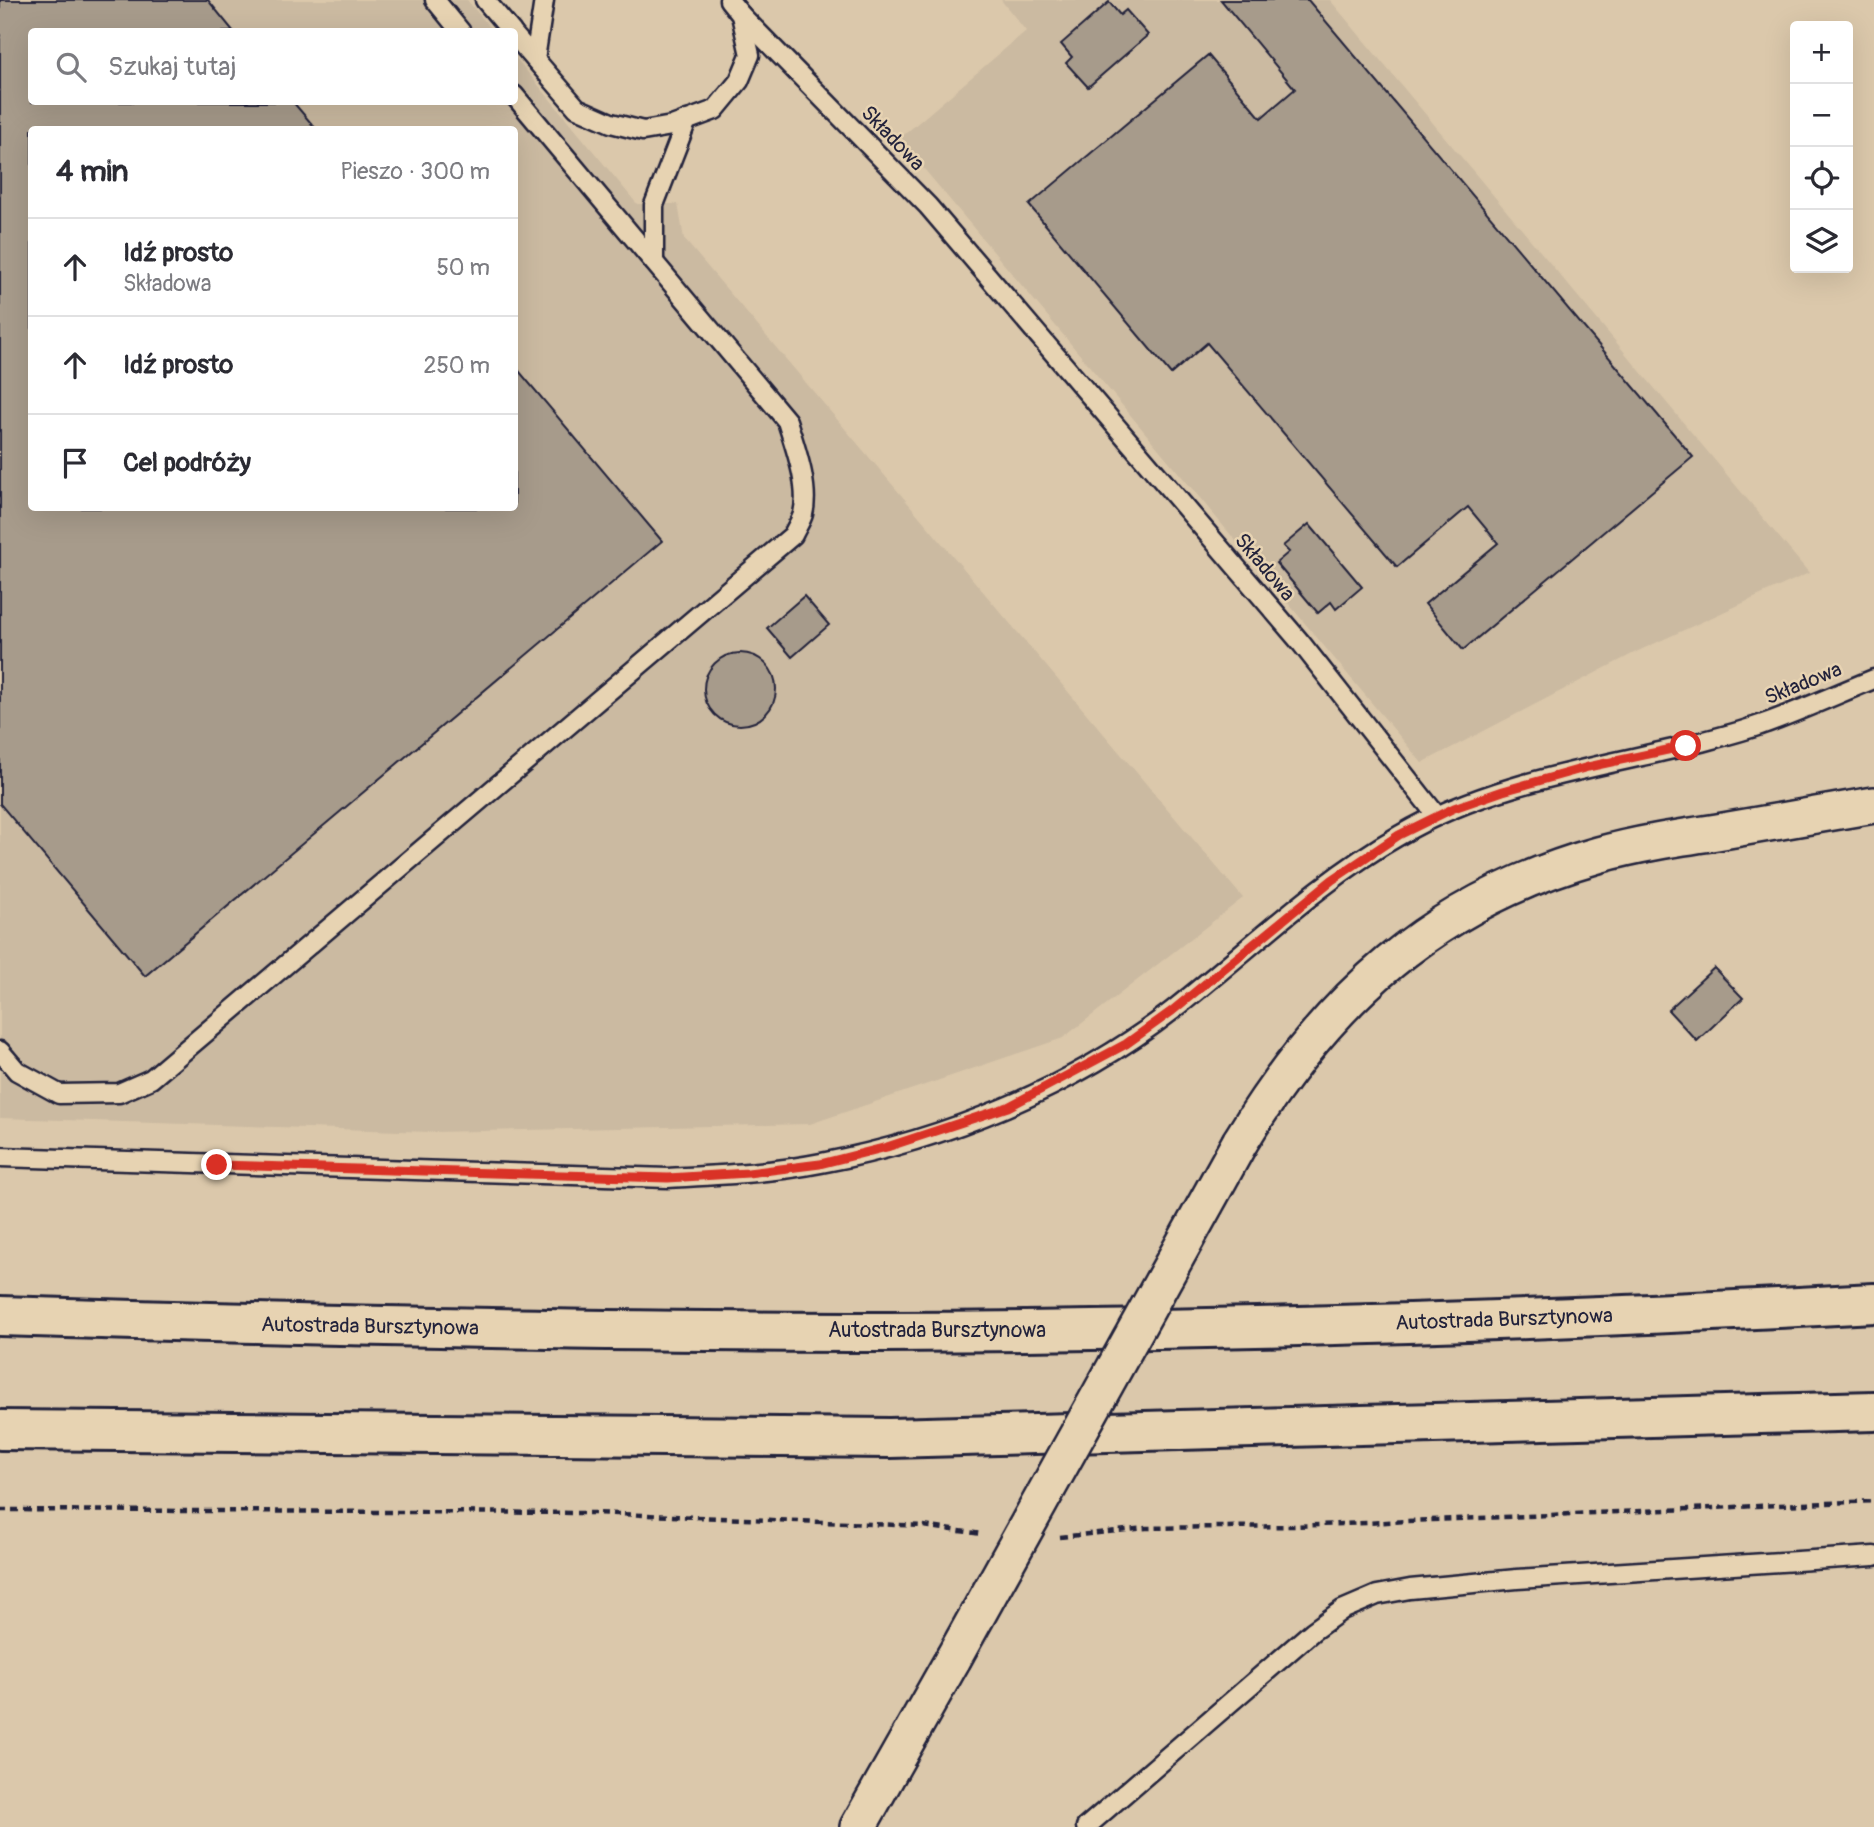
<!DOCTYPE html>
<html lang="pl">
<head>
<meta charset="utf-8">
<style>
	body { margin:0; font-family:Pangolin,sans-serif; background:#f2f2f3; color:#2b2b33 }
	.controls { position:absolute; right:21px; top:21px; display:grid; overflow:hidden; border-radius:7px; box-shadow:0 7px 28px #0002 }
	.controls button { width:63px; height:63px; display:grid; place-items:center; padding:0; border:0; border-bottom:2px solid #e1e1e2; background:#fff; color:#2b2b33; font:35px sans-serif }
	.stop { position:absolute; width:21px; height:21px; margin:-16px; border:5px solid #d93025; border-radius:50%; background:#fff }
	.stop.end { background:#d93025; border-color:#fff; box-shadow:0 2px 7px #0008 }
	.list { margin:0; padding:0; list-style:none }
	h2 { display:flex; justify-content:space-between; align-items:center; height:91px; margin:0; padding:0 28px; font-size:30px }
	h2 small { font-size:23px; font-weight:400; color:#7c7c81 }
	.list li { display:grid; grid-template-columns:46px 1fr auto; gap:21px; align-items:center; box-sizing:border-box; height:98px; padding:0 28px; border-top:2px solid #e1e1e2 }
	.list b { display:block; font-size:26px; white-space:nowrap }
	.list p { margin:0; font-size:23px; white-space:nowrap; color:#7c7c81 }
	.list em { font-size:23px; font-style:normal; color:#7c7c81 }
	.icon { flex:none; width:38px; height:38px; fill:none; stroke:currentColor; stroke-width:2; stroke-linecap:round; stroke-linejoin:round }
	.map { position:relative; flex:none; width:1874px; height:1827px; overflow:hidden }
	.search { position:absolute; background:#fff; box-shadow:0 7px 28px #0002; left:28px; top:28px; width:490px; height:77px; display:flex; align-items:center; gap:18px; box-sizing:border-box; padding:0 24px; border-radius:7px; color:#7c7c81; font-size:26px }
	.panel { position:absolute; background:#fff; box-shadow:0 7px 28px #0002; left:28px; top:126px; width:490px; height:385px; border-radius:7px }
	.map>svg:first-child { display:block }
	.built { fill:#cbbaa1; fill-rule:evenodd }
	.building { fill:#a79b8b; stroke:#22223b; stroke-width:2 }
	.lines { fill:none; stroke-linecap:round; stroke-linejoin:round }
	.service-casing { stroke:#22223b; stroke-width:23 }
	.minor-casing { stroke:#22223b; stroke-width:40 }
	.motorway-casing { stroke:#22223b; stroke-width:44 }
	.path { stroke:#22223b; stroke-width:4.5; stroke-dasharray:7 5; stroke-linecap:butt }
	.service { stroke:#e7d3b2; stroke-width:18 }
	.minor { stroke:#e7d3b2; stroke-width:35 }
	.motorway { stroke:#e7d3b2; stroke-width:38 }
	.minor-bridge-casing { stroke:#22223b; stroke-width:40; stroke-linecap:butt }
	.minor-bridge { stroke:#e7d3b2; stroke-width:35 }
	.route { stroke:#d93025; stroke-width:9 }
	.labels { text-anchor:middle; stroke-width:5; stroke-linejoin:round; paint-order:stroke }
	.street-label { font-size:21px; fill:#22223b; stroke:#e7d3b2 }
</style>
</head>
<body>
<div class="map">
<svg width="1874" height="1827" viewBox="0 0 1874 1827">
	<rect width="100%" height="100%" fill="#dbc8ab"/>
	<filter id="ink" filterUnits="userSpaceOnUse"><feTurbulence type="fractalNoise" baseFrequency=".0143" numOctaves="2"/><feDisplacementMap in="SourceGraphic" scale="14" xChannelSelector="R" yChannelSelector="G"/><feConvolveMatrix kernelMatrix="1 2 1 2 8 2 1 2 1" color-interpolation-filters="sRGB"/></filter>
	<g filter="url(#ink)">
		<g class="built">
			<path d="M0,0H467L493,31L32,32V102H514L515,57L637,204H678L684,239L1243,898L1063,1038L810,1124L431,1132L0,1118ZM32,130H514V508H32Z"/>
			<polygon points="1001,0 1330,0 1809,573 1638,651 1422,763 899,139 1026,31"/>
		</g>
		<g class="building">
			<polygon points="0,0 208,0 234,32 32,32 32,102 293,102 317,130 32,130 32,508 514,508 514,365 662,541 145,976 0,804"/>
			<polygon points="1221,0 1308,0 1693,457 1463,650 1425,604 1498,543 1468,507 1397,567 1207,343 1171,374 1029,205 1208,55 1261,118 1295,89"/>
			<polygon points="1109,2 1120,15 1126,10 1148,35 1088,87 1066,63 1072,57 1061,44"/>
			<polygon points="1309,524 1362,587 1336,609 1331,602 1318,613 1276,563 1289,552 1283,546"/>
			<polygon points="804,596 829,625 792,657 767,628"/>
			<circle cx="740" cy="689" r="36"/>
			<polygon points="1714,968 1743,998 1697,1041 1668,1010"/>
		</g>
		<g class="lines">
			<g class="service-casing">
				<g id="service">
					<polyline points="435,0 461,32"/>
					<polyline points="485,0 512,32"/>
					<polyline points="741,15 928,206 1301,643 1437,816"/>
					<polyline points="514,35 577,108 611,123 643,131 672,126 715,110 739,81 750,55 741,15 729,0"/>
					<polyline points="535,59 544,0"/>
					<polyline points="654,262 654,205 687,120"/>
					<path d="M0,1051L17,1071L59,1094L119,1093L151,1079L793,535C796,528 801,521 803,514C810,487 795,447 787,421L514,95"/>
					<path d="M0,1157L668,1178C719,1175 771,1173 821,1163C944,1140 1073,1088 1173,1010C1248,951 1317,882 1400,835C1487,784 1589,769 1686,746C1711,739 1738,733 1763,724C1800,711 1837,694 1874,679"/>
					<polyline points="1086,1827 1313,1631 1342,1610 1377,1595 1410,1589 1517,1579 1874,1556"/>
				</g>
			</g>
			<g class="minor-casing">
				<g id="minor">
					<path d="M1240,1142C1328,998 1433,902 1598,855C1637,844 1677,838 1717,832C1769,823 1822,814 1874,805"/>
					<polyline points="858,1827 953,1659"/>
				</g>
			</g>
			<g class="motorway-casing">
				<g id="motorway">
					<path d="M0,1316C295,1325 590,1332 885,1332C1215,1331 1545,1321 1874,1303"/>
					<polyline points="0,1430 890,1438 1874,1411"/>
				</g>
			</g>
			<g class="path">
				<polyline points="0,1510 595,1513 923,1526 982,1534"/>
				<polyline points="1060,1537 1146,1528 1294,1526 1874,1501"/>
			</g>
			<use href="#service" class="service"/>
			<use href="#minor" class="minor"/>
			<use href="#motorway" class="motorway"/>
			<g class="minor-bridge-casing">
				<polyline id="minor-bridge" points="953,1659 1240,1142"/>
			</g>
			<use href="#minor-bridge" class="minor-bridge"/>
		</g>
	</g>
	<g class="lines" filter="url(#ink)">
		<polyline class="route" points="217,1165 668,1178 748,1173 820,1164 887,1147 1008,1107 1126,1044 1172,1011 1332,880 1399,835 1454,808 1503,791 1588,767 1686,746"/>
	</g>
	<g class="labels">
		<g class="street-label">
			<text transform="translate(893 138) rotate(46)" y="7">Składowa</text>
			<text transform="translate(1265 567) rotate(50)" y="7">Składowa</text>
			<text transform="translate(1803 683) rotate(-22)" y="7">Składowa</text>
			<text transform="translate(1504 1319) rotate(-2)" y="7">Autostrada Bursztynowa</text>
			<text transform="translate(370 1326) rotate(1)" y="7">Autostrada Bursztynowa</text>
			<text x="937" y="1337">Autostrada Bursztynowa</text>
		</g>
	</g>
</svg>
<div class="controls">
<button>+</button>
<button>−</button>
<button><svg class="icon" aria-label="locate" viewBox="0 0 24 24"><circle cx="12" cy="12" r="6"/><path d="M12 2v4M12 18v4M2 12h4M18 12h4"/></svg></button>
<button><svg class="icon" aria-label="layers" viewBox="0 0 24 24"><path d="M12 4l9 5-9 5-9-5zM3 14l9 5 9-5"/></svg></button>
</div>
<div class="stop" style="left:1686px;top:746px"></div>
<div class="stop end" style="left:217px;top:1165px"></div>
<div class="search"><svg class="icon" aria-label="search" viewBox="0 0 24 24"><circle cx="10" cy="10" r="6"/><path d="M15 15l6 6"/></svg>Szukaj tutaj</div>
<section class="panel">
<h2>4 min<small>Pieszo · 300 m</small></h2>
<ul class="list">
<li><svg class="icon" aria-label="ahead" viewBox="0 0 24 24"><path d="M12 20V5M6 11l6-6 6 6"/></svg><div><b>Idź prosto</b><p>Składowa</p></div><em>50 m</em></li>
<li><svg class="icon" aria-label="ahead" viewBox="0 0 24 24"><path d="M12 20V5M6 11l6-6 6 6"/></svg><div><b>Idź prosto</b></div><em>250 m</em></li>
<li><svg class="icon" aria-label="arrive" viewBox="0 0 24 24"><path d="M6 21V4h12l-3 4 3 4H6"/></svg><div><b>Cel podróży</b></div></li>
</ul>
</section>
</div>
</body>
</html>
